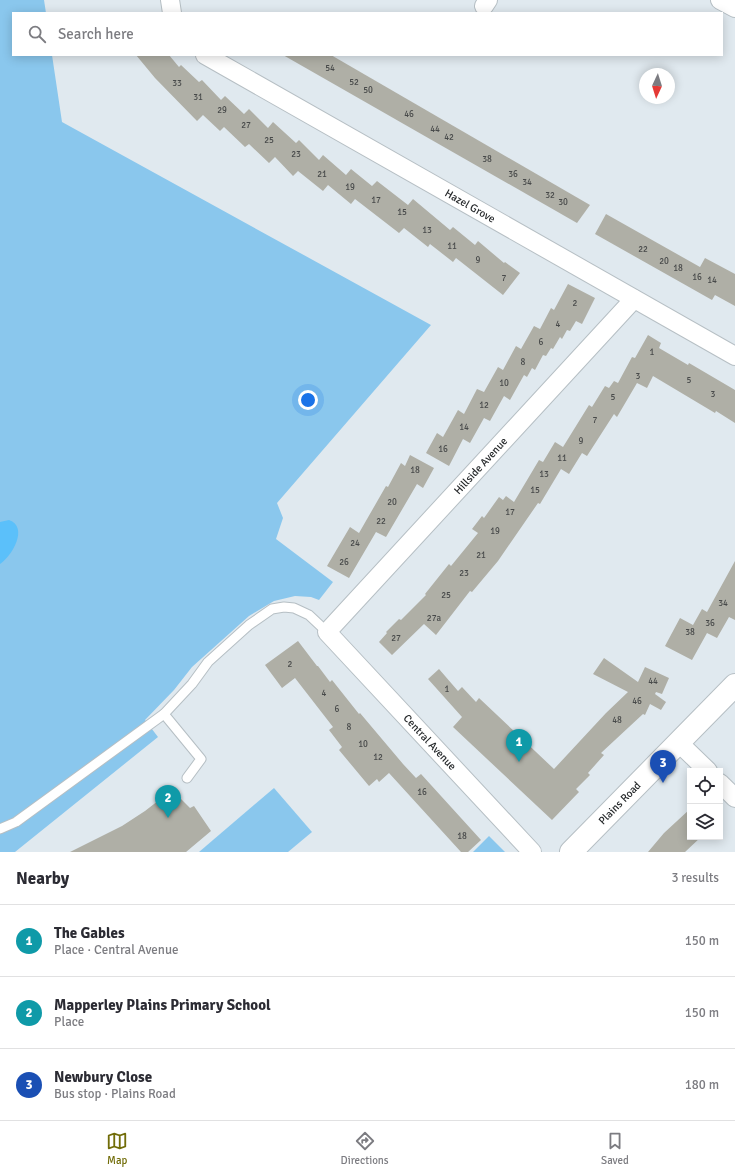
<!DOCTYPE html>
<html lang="en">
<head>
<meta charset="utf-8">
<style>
	body { margin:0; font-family:Signika,sans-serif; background:#f7f7f7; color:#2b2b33 }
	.controls { position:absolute; right:12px; bottom:12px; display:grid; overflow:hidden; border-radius:0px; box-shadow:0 2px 10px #0003 }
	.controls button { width:36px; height:36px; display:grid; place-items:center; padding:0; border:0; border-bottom:1px solid #e1e1e2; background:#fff; color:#2b2b33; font:20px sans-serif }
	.compass { position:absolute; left:639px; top:68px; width:36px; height:36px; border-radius:50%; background:#fff; box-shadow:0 2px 10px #0003; rotate:184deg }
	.you { position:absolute; left:308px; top:400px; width:14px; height:14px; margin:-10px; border:3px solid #fff; border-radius:50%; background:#1a73e8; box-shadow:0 0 0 6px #1a73e833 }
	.badge { display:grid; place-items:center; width:26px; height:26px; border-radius:50%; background:#716c08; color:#fff; font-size:13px; font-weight:700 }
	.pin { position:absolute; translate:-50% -33px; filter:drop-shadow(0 1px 2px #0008) }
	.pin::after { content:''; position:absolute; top:21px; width:14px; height:12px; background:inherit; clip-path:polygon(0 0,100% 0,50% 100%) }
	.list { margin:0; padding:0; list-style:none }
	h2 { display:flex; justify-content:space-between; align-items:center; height:52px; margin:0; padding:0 16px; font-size:17px }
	h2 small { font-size:13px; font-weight:400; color:#7c7c81 }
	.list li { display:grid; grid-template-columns:26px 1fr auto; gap:12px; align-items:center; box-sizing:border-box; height:72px; padding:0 16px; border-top:1px solid #e1e1e2 }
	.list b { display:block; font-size:15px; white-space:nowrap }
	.list p { margin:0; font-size:13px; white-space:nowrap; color:#7c7c81 }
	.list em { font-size:13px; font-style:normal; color:#7c7c81 }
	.icon { flex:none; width:22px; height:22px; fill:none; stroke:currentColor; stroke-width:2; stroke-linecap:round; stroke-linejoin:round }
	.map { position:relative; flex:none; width:735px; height:852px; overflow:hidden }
	.search { position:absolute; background:#fff; box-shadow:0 2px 10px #0003; left:12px; right:12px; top:12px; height:44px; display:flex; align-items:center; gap:10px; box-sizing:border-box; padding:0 14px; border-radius:0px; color:#7c7c81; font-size:15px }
	.sheet { height:268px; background:#fff }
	nav { display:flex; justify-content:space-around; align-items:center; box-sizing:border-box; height:56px; border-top:1px solid #e1e1e2; background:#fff; font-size:11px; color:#7c7c81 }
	nav a { display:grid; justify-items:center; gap:2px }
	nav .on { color:#716c08 }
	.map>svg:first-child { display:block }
	.green { fill:#8ac7ed }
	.forest { fill:#5bc0fa }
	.building { fill:#afafa6 }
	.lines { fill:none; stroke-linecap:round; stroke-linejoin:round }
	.service-casing { stroke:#b6bfc4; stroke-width:11 }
	.minor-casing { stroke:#b6bfc4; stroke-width:20 }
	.secondary-casing { stroke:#b6bfc4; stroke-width:24 }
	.service { stroke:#fff; stroke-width:9 }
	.minor { stroke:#fff; stroke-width:18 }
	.secondary { stroke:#fff; stroke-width:22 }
	.labels { text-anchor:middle; stroke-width:3; stroke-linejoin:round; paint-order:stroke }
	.number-label { font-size:9px; fill:#484a4a }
	.street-label { font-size:11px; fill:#26292b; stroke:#fff }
</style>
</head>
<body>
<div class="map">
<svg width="735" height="852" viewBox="0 0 735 852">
	<rect width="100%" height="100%" fill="#e0e9ef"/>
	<g class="green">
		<polygon points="0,0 44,0 46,13 13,13 13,55 52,55 62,122 431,325 277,503 283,518 276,539 333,582 319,600 311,597 295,596 274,601 249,616 192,667 174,690 145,720 158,737 15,852 0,852"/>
		<polygon points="274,788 312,832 288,852 199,852"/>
		<polygon points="489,836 505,852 473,852"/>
	</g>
	<path class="forest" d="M9,520C29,527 12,556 0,564V522Z"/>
	<g class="building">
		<polygon points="136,55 169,55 179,67 181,65 199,82 202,80 221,100 225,96 244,114 249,109 268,128 273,122 296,143 299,140 319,160 323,155 346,175 351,169 372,186 377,181 408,205 413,199 450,230 453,227 475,245 478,241 504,263 505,262 520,273 503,295 456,258 453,262 430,244 428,247 404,228 399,233 355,199 351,204 328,185 323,191 298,171 293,176 275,157 269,163 249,144 245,147 224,127 220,131 203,115 197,121 155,78"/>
		<polygon points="283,55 331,55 590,205 577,223"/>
		<polygon points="606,214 700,267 705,258 735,274 735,306 715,295 712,300 595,234"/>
		<polygon points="568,284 595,298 582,324 576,321 570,331 567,330 562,339 560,337 553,349 551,348 546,356 543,355 535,370 532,368 527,377 524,375 510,400 504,396 490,421 484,418 470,443 463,439 449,466 426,453 437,433 443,437 458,410 464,414 477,389 484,392 498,367 503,370 516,346 521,349 534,326 540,329 551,308 554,310"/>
		<polygon points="648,335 661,343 659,348 688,365 689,363 735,390 735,423 716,411 715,413 653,376 647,388 637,383 617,417 614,414 587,456 582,453 569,474 561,469 540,504 538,503 498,561 472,592 470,591 436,635 424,624 392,655 379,642 387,633 386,632 399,619 401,620 426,595 425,594 449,564 451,566 478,533 472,529 482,516 484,518 499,497 503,500 506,496 514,502 539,460 543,462 555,442 563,447 589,405 592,407 605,386 609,388 614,381 618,383 632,357 635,358"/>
		<polygon points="410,455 434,468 423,488 417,484 386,537 376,532 349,578 327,566 350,527 359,533 386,486 388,487 401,463 405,466"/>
		<polygon points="735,561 735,620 729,617 717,638 707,633 692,660 665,646 680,618 693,625 702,609 707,612"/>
		<polygon points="298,641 317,666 318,666 330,682 332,680 359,714 360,713 403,764 416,778 421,774 481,840 468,852 461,852 389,773 379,782 377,779 369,786 339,750 342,747 329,730 333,727 295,678 282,688 265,665"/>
		<polygon points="604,658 638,682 645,667 669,678 662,694 656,692 655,694 666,702 661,710 650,704 645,715 643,714 601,753 604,755 588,773 590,775 576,789 579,792 552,820 453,727 462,717 428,679 439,669 458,691 462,687 476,702 479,698 554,769 606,713 628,692 593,674"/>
		<polygon points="172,790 190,808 194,806 211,831 186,852 70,852 122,826 145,811"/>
		<polygon points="690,809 690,837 701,837 685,852 648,852 664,833"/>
	</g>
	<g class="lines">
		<g class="service-casing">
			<g id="service">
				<polyline points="164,714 201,759 187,778"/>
				<polyline points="0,829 16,822 164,714 192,684 208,662 249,625 272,609 284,607 294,608 309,615 327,632"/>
			</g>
		</g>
		<g class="minor-casing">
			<g id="minor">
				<polyline points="170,0 172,13"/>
				<polyline points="720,0 735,8"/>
				<polyline points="484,6 488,0"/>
				<path id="s1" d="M205,55L735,356"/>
				<polyline points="679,743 708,771"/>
				<polyline points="720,783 735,798"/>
				<path id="s2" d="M532,852L327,632L634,299"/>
			</g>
		</g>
		<g class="secondary-casing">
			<g id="secondary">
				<path id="s3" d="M571,852L735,685"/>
			</g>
		</g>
		<use href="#service" class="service"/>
		<use href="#minor" class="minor"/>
		<use href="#secondary" class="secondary"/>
	</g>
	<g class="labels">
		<g class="number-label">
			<text x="330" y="71">54</text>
			<text x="354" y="85">52</text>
			<text x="177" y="86">33</text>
			<text x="368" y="93">50</text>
			<text x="198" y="100">31</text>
			<text x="222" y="113">29</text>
			<text x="409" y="117">46</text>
			<text x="246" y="128">27</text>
			<text x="435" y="132">44</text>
			<text x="449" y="140">42</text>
			<text x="269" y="143">25</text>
			<text x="296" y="157">23</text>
			<text x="487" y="162">38</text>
			<text x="322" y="177">21</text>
			<text x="513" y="177">36</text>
			<text x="527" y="185">34</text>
			<text x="350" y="190">19</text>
			<text x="550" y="198">32</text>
			<text x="376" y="203">17</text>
			<text x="563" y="205">30</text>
			<text x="402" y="215">15</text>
			<text x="427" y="233">13</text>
			<text x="452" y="249">11</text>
			<text x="643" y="252">22</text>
			<text x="478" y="263">9</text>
			<text x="664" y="264">20</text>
			<text x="678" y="271">18</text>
			<text x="697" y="280">16</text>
			<text x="504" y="281">7</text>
			<text x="712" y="283">14</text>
			<text x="575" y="306">2</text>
			<text x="558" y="327">4</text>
			<text x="541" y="345">6</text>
			<text x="652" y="355">1</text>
			<text x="523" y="365">8</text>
			<text x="638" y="379">3</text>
			<text x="689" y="383">5</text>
			<text x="504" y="386">10</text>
			<text x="713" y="397">3</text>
			<text x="613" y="400">5</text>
			<text x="484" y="408">12</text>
			<text x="595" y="423">7</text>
			<text x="464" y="430">14</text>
			<text x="581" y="444">9</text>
			<text x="443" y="452">16</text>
			<text x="562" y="461">11</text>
			<text x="415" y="473">18</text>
			<text x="544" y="477">13</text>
			<text x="535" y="493">15</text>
			<text x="392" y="505">20</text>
			<text x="510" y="515">17</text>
			<text x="381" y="524">22</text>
			<text x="495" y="534">19</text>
			<text x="355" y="546">24</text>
			<text x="481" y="558">21</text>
			<text x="344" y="565">26</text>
			<text x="464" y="576">23</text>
			<text x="446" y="598">25</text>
			<text x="723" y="606">34</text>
			<text x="434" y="621">27a</text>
			<text x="710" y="626">36</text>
			<text x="690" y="635">38</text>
			<text x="396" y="641">27</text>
			<text x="290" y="667">2</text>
			<text x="653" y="684">44</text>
			<text x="447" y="692">1</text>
			<text x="324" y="696">4</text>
			<text x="637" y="704">46</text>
			<text x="337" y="712">6</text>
			<text x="617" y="723">48</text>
			<text x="349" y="730">8</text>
			<text x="363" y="747">10</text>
			<text x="378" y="760">12</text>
			<text x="422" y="795">16</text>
			<text x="462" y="839">18</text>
		</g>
		<g class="street-label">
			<text dy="4" stroke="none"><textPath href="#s1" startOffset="305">Hazel Grove</textPath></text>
			<text dy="4" stroke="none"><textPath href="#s2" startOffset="527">Hillside Avenue</textPath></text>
			<text transform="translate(430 742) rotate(47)" y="4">Central Avenue</text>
			<text dy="4" stroke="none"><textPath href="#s3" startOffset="69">Plains Road</textPath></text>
		</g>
	</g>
</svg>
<div class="controls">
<button><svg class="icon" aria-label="locate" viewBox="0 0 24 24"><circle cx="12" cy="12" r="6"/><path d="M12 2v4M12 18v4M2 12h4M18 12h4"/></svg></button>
<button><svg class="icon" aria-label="layers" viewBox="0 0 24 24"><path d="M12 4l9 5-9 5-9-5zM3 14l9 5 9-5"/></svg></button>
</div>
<svg class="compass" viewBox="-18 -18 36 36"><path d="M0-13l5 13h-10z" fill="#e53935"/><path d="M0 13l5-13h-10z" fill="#7c7c81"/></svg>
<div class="you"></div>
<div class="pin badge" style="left:519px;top:762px;background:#0f9aa8">1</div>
<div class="pin badge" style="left:168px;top:818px;background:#0f9aa8">2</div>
<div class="pin badge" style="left:663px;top:783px;background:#1a4fb4">3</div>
<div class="search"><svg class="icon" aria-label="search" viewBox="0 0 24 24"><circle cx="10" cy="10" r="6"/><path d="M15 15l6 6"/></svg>Search here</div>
</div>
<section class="sheet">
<h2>Nearby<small>3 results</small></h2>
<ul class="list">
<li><span class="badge" style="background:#0f9aa8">1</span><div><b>The Gables</b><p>Place · Central Avenue</p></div><em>150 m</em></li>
<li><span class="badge" style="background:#0f9aa8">2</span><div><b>Mapperley Plains Primary School</b><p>Place</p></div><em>150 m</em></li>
<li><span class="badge" style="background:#1a4fb4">3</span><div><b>Newbury Close</b><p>Bus stop · Plains Road</p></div><em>180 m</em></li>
</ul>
</section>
<nav>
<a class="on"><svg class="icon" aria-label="map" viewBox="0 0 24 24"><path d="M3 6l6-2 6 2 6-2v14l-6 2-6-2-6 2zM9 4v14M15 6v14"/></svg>Map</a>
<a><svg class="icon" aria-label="directions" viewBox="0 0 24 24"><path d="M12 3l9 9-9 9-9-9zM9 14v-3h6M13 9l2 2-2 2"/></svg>Directions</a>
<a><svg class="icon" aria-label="saved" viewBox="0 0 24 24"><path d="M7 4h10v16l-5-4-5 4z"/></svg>Saved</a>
</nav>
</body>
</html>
